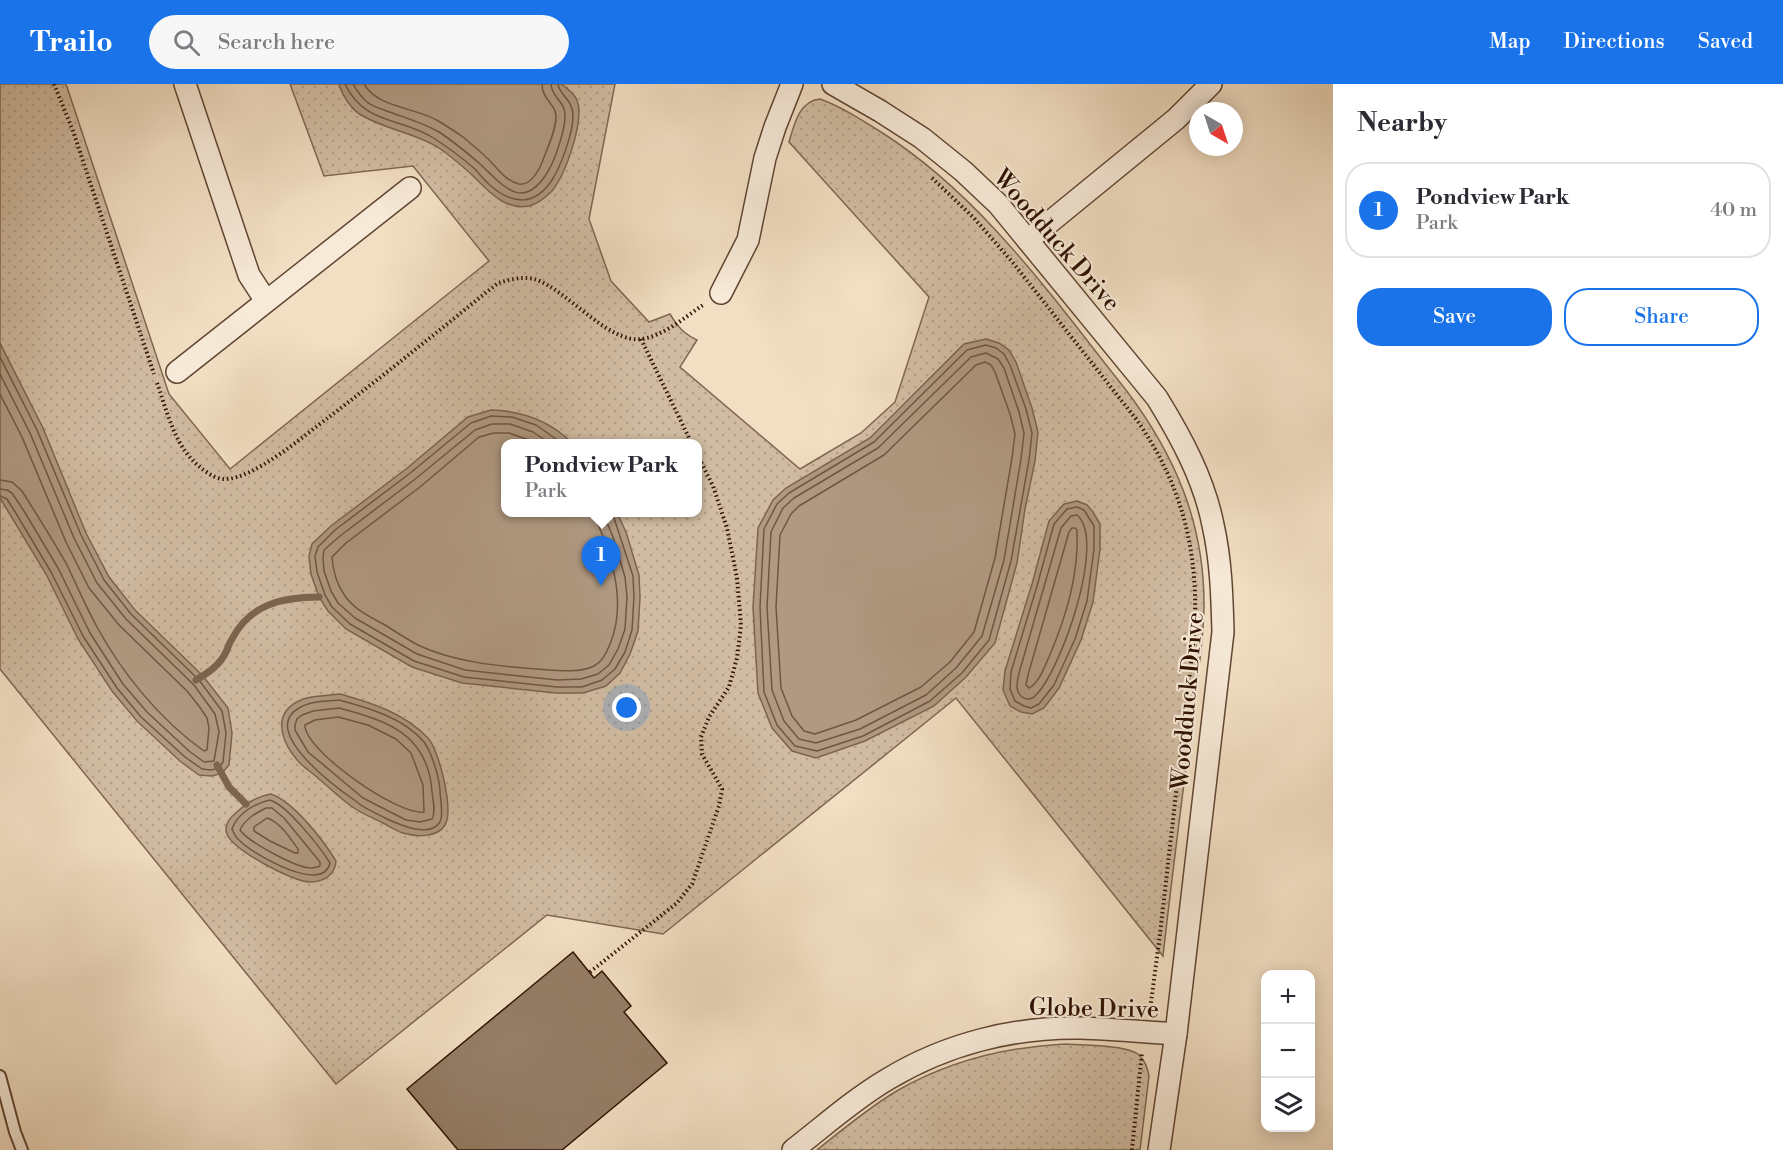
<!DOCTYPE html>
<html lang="en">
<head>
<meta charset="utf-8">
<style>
	body { margin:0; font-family:"Libre Bodoni",serif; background:#f7f7f7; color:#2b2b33 }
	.controls { position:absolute; right:18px; bottom:18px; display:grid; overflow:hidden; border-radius:12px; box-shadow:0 3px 15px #0003 }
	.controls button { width:54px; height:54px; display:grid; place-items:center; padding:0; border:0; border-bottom:2px solid #e1e1e2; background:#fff; color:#2b2b33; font:30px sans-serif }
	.compass { position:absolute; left:1189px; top:18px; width:54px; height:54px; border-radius:50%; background:#fff; box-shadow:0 3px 15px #0003; rotate:141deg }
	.you { position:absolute; left:627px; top:624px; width:21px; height:21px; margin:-15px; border:4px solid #fff; border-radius:50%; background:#1a73e8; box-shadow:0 0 0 9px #1a73e833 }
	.badge { display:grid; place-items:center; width:39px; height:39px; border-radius:50%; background:#1a73e8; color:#fff; font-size:20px; font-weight:700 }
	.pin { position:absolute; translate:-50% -50px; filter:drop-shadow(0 2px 3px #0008) }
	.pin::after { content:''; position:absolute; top:32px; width:21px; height:18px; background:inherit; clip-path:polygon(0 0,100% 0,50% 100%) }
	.popup { position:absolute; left:501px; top:355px; width:201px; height:78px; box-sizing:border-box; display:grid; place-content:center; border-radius:12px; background:#fff; filter:drop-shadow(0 2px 4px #0005); font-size:20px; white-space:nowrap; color:#7c7c81 }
	.popup b { font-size:22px; color:#2b2b33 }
	.popup::after { content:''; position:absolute; left:50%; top:100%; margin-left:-12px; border:12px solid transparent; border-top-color:#fff }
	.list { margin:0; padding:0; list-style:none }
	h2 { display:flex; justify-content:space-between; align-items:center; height:78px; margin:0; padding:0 24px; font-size:26px }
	h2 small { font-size:20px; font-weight:400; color:#7c7c81 }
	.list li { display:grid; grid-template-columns:39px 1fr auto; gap:18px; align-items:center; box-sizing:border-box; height:96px; margin:0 12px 12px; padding:0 12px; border:2px solid #e1e1e2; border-radius:24px }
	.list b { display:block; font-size:22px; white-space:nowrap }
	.list p { margin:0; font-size:20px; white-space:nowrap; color:#7c7c81 }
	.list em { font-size:20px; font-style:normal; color:#7c7c81 }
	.actions { display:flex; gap:12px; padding:18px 24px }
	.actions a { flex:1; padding:14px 0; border:2px solid #1a73e8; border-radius:24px; text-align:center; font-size:21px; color:#1a73e8 }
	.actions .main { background:#1a73e8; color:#fff }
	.icon { flex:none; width:33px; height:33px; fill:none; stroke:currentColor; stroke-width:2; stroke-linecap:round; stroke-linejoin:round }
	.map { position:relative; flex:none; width:1333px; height:1066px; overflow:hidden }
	header { display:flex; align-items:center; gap:36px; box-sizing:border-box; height:84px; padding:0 30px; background:#1a73e8; color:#fff }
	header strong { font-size:28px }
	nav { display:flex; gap:33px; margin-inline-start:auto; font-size:21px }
	.search { width:420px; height:54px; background:#f7f7f7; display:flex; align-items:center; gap:15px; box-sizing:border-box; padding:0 21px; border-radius:33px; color:#7c7c81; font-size:22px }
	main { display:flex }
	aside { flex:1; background:#fff }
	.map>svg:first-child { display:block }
	.park { fill:url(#park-dots); stroke:#806752; stroke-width:1.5; fill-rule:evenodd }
	.water { fill:#b09981; stroke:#7c634e; stroke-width:1.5 }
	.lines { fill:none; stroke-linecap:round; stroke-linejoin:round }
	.shore { stroke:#705641; stroke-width:1.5 }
	.stream { stroke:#7c634e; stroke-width:7 }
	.building { fill:#947d66; stroke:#2f1201; stroke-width:1.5 }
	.lane-casing { stroke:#604532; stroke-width:14 }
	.street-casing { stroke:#604532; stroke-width:24 }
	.path { stroke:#2f1201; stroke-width:4; stroke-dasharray:1.5 3; stroke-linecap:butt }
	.lane { stroke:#f7ead8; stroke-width:10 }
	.street { stroke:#f7ead8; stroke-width:21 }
	.labels { text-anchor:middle; stroke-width:4.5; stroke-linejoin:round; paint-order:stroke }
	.street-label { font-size:24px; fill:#2f1201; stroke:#f7ead8 }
</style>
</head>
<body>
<header>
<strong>Trailo</strong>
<div class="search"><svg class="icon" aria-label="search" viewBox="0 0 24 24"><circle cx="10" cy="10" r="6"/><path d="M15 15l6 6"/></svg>Search here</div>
<nav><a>Map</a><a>Directions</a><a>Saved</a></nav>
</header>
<main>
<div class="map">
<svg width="1333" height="1066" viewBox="0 0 1333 1066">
	<defs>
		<pattern id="park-dots" width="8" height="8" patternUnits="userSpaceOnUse" patternTransform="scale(1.5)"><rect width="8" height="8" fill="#d1bca2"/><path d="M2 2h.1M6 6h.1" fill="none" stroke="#b4a18a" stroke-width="1.8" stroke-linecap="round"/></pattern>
	</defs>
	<rect width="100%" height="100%" fill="#f2dfc3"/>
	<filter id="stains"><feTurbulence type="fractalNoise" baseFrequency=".00333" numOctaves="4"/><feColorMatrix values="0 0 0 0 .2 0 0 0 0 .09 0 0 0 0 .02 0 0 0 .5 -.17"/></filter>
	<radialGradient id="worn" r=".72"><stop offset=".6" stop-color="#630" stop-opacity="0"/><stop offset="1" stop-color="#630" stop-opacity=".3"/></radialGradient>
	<g class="park">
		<path d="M0,0H66L169,310L230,385L489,177L413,82L324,92L290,0H615L589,135L611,197L649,238L670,230C677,242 684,250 697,256L680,283L800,385L861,349L895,318L929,213L789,58C794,41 799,17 820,15C842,23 862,36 881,48C983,113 1052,213 1126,306C1175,371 1205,440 1204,524C1203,569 1194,615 1189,660C1180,730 1171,801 1163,872L956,614L663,850L547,831L336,1000L0,585ZM505,360H697V428H505Z"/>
		<path d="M1065,960C1082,961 1125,961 1138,970C1145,976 1147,983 1149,992L1140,1066H817C842,1046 867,1025 895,1008C948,977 1004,963 1065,960Z"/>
	</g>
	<g class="water">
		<path d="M339,0H561C567,4 574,10 577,16C585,37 565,91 552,107C546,113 537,120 529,122C504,127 487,105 471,90C461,81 451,72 439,64C416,49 387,46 363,32C352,27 342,11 339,0Z"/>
		<polygon points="986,255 999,259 1009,266 1016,278 1032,324 1038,348 1035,377 1025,425 1017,479 995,559 966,593 934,622 865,657 816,674 792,667 772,644 758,609 753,523 758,444 773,416 786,404 870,354 964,260"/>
		<polygon points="0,259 43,344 86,449 109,493 135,526 203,592 228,624 232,649 229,681 222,689 212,692 199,691 181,678 137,637 112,607 78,555 46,490 0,414"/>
		<path d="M491,326C522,327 549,336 572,359L505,360V428L617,429L626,448L639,491L640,513L638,547L630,570L620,589L606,602L583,609H556L462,599L412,583L346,545L328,527L319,513L311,490L309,472L312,460L331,442L406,385L468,333Z"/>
		<polygon points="1077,417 1087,421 1093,428 1100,440 1100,465 1093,518 1081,556 1059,604 1044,624 1032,630 1021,628 1010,622 1003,606 1005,587 1032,500 1049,437 1064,420"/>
		<path d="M340,610C372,619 404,629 428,654C439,666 454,726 445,741C437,754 416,753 403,749C396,747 389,742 383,739C373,734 363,730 354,724C342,716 331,705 319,695C313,689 304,684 298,677C284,661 271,634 295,619C307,611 326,612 340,610Z"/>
		<path d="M271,710C294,718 323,756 336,777C335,791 324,798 310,798C293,798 233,766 227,750C223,740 232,732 238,727C248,718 258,712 271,710Z"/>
	</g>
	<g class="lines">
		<g class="shore">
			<path d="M345,0C365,42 402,33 435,55C449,64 462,74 475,85C480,91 485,97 491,102C513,121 535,122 552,96C561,82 573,49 573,32C573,15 559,11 558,0"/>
			<path d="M353,0C357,7 361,13 367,18C372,22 378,24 384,26C402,33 422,38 439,48C453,57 466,68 479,79C502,100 522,129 547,89C555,77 565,46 565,32C566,18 551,13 551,0"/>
			<path d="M364,0C379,25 417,23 440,38C448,43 456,48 463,53C471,60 480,67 487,74C497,83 505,97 519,100C531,102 540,85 543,76C548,62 556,47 556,32C556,20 542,16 542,0"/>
			<polygon points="986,261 996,264 1004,270 1010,281 1026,325 1032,349 1029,376 1011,477 989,556 962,589 930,617 863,652 817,667 795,662 777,641 764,608 760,523 764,445 777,420 789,409 874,358 967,266"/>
			<polygon points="986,269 998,275 1004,284 1019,328 1024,349 1021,375 1004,476 982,552 956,584 926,611 860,645 816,659 799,655 784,637 772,606 767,523 771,448 783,424 794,414 878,364 971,273"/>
			<polyline points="0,273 37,346 81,451 104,496 131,530 199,596 222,627 226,649 223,678 219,684 211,686 202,685 185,673 141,633 117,604 83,552 51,488 17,431 7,415 0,412"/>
			<polygon points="985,278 991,281 995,288 1010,330 1015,350 1012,374 995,474 974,548 950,578 921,603 856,636 815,650 804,647 792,632 781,604 776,523 780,451 791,430 799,422 884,371 976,281"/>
			<polyline points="0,290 30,349 74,454 97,499 126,535 194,601 215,630 219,648 214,677 204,678 189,667 147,628 123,600 90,549 58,484 24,427 12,409 7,406 0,405"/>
			<path d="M0,310L22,353L66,458L89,504L119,541L187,607L199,622L207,634L209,644L207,666L204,667C160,636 122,589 97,543C86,523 77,502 67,481C53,456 37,431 22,407L12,398L0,396"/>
			<path d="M535,360L529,356L509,349H494L479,353L420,403L346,459L332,473C333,487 337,501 345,512C355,526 370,533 385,541C396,548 408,556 420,562C455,578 497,582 536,585C554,586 577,590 594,582C602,578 607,568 610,560C624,527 617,491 605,458C602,448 596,440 595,428"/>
			<polyline points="551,360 533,348 510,340 492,340 475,346 414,396 340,452 324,466 323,473 324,487 331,507 338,519 355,534 417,570 465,586 557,596 581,595 598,590 609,581 618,565 625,545 627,513 625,493 613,453 605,434 604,428"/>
			<polyline points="563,360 536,341 512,333 491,332 471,339 409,390 335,446 318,463 315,472 317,488 325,511 332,523 350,540 414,577 464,593 557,603 582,603 602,596 615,585 625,568 632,546 634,513 633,492 612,428"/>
			<polygon points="1077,423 1084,426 1094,442 1094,465 1087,517 1075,555 1054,601 1039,620 1031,624 1024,622 1015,617 1010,605 1011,588 1037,502 1054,440 1067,425"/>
			<path d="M1077,431C1107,456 1061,586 1036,611C1029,619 1018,614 1017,603C1017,599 1018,593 1019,589L1061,444L1071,432Z"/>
			<path d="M1072,444H1075L1077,446C1079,491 1066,533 1049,573C1044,584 1039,599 1029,604L1026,601L1028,591L1069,448Z"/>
			<path d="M339,616C369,624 404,634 424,658C432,669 439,693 440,706C440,715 444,730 440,738C429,755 398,740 385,734C376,729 365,725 357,718C338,705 258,647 299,624C310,617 326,617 339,616Z"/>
			<path d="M339,624C388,637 428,650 432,708C433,717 436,728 432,735L420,738L406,736L363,714L308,668L295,646V641L297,635L302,631L313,627Z"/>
			<path d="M338,633L368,641L396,655L411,669L423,701L424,728C398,732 304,666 305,641L315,636Z"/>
			<path d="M270,716C287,721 320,763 330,779C323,811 253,770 240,757C236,754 234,750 232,745C237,730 255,719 270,716Z"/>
			<path d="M266,724H272L284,734L320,778V782C316,783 315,784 311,784C297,784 248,758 240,746C245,735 256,729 266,724Z"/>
			<path d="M267,734C280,738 290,754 298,765V769H295L270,757L254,747V743Z"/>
		</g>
		<g class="stream">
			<path d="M196,596C208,589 220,581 226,568C228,564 229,559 232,555C250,520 283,513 319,513"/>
			<polyline points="217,681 229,703 246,720"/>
		</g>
	</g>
	<polygon class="building" points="573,868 594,894 602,887 631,922 624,928 667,979 562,1066 458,1066 407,1005"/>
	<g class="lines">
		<g class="lane-casing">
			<polyline id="lane" points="0,992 15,1048 22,1066"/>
		</g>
		<g class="street-casing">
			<g id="street">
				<polyline points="185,0 249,191 266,217"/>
				<path d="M833,0L880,27L922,54L963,87L998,120L1157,314C1181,353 1204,395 1213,441C1221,476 1222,512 1223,548L1176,950L1159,1066"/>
				<polyline points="1028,156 1176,35 1211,0"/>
				<polyline points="721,209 748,156 765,74 775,43 792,0"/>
				<polyline points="177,288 410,104"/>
				<path d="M793,1066C824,1042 854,1015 888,995C946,960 1013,943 1080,944C1112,945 1144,948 1176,950"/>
			</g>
		</g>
		<g class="path">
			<polyline points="54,0 73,47 154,290"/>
			<path d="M932,94L974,134L1014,180L1136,335C1183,401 1200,472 1194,552L1160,850L1150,926"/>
			<polyline points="641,255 692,360"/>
			<path d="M157,299C169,333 176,369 208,389C212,392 219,395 224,395C253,396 306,350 329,333C387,289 442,244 498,199C509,196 522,192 534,195C567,205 608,260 642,255C665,251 685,233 703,221"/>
			<polyline points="590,888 677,819 692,800 719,722 722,705 702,670 701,653 709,633 729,603 737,574 741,541 737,494 727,444 713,402 697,370"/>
			<polyline points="1132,1066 1142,968"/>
		</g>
		<use href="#lane" class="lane"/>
		<use href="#street" class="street"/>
	</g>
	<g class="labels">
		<g class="street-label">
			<text transform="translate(1057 156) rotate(49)" y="8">Woodduck Drive</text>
			<text transform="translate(1187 617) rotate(-85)" y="8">Woodduck Drive</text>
			<text transform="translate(1094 924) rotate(1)" y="8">Globe Drive</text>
		</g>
	</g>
	<rect width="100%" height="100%" filter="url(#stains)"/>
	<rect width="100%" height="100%" fill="url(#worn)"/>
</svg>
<div class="controls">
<button>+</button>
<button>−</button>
<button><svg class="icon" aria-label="layers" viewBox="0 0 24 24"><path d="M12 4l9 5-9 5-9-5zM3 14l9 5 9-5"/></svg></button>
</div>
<svg class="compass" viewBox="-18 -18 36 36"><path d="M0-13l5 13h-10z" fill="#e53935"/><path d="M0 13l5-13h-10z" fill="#7c7c81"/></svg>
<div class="you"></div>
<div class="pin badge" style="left:601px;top:502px">1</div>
<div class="popup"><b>Pondview Park</b>Park</div>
</div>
<aside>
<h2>Nearby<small></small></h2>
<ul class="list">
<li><span class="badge">1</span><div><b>Pondview Park</b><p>Park</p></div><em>40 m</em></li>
</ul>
<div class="actions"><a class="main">Save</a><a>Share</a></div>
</aside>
</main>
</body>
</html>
